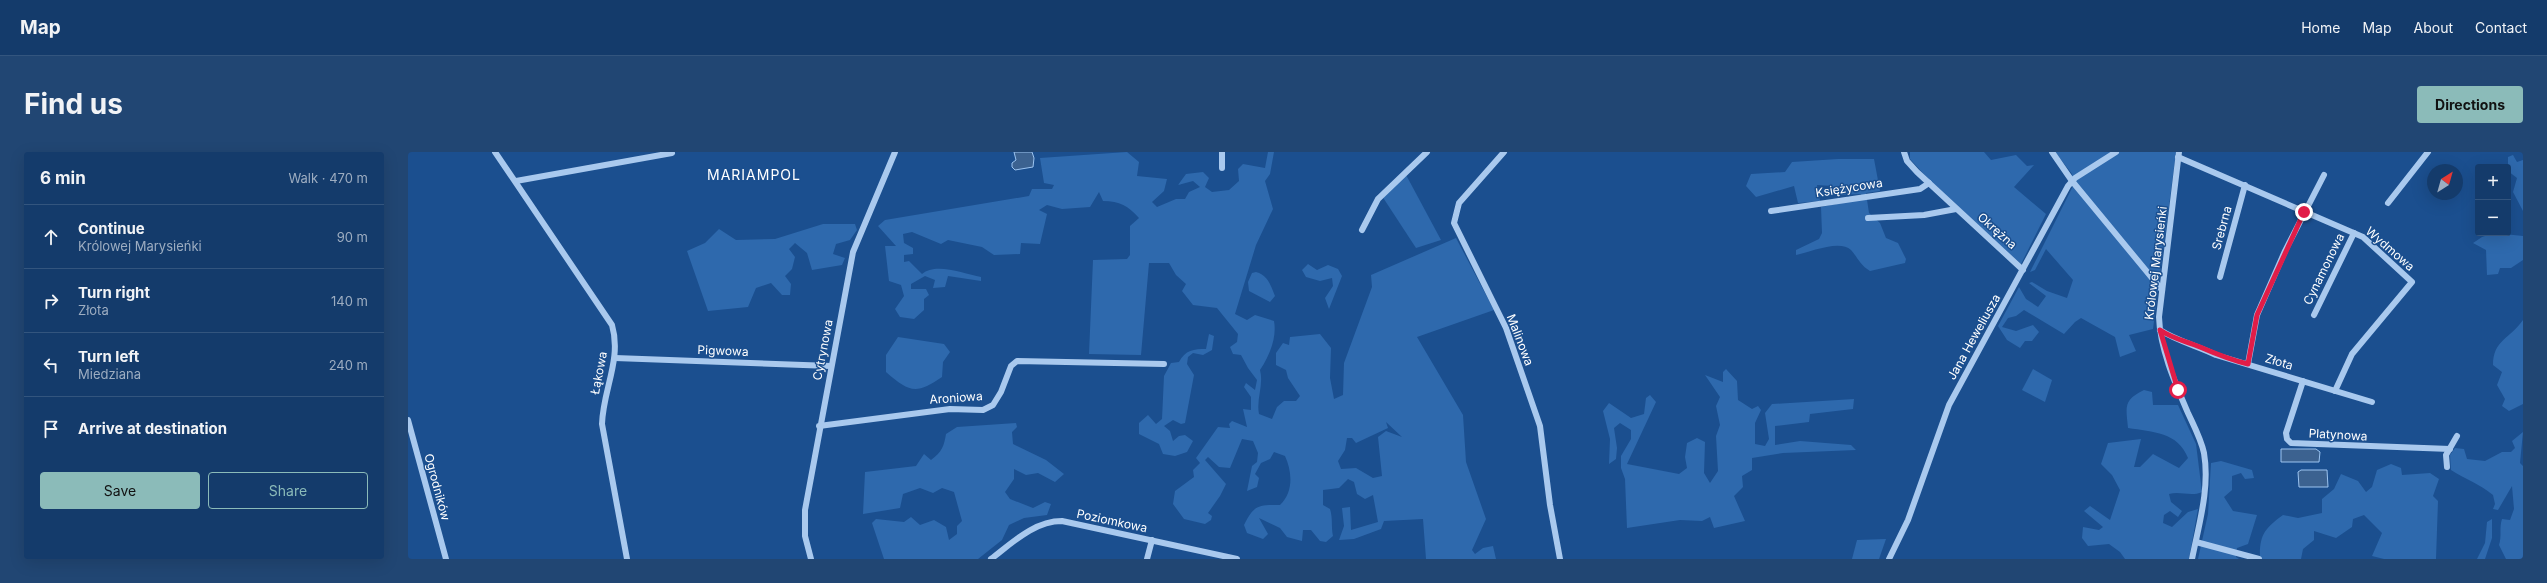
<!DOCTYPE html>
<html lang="en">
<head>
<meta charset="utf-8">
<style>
	body { margin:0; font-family:Inter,sans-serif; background:#214673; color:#f1f3f6 }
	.controls { position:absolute; right:12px; top:12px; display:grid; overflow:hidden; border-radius:4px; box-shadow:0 4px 16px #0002 }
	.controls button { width:36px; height:36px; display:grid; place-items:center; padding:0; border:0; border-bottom:1px solid #33557e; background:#143b6b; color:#f1f3f6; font:20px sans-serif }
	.compass { position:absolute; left:2019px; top:12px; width:36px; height:36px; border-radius:50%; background:#143b6b; box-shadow:0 4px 16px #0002; rotate:37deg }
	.stop { position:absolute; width:12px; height:12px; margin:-9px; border:3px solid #e11d48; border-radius:50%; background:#fff }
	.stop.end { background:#e11d48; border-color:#fff; box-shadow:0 1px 4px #0008 }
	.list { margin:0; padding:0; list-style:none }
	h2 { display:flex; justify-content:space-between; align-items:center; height:52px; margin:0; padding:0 16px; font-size:17px }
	h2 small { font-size:13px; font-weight:400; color:#9dadc1 }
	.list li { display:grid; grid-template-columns:26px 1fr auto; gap:12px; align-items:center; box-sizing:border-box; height:64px; padding:0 16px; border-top:1px solid #33557e }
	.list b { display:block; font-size:15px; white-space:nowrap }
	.list p { margin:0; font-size:13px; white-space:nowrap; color:#9dadc1 }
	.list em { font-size:13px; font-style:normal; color:#9dadc1 }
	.actions { display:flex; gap:8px; padding:12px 16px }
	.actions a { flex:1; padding:9px 0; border:1px solid #8bbbb9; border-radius:4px; text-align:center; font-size:14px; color:#8bbbb9 }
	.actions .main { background:#8bbbb9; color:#111 }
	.icon { flex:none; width:22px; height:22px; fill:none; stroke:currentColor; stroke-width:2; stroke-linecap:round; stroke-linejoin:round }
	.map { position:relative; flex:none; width:2115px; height:407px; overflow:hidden; border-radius:4px }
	header { display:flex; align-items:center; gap:24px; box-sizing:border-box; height:56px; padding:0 20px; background:#143b6b; border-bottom:1px solid #33557e }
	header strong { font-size:19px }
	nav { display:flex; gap:22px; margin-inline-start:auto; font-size:14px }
	.intro { display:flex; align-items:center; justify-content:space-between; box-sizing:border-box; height:96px; padding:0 24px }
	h1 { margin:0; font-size:28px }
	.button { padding:10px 18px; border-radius:4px; background:#8bbbb9; color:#111; font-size:14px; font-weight:700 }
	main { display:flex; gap:24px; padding:0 24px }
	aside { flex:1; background:#143b6b; border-radius:4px; box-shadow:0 4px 16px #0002 }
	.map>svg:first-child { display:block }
	.green { fill:#2e69ad; fill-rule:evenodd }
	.water { fill:#3c6290; stroke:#9cc4f0 }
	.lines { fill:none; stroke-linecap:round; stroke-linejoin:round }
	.minor { stroke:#a9c9ee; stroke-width:6 }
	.route { stroke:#e11d48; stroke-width:5 }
	.labels { text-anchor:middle; stroke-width:3; stroke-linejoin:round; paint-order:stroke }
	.street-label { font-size:12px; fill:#fff; stroke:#1b4f8f }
	.quarter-label { font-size:14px; letter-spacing:1px; fill:#fff; stroke:#1b4f8f }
</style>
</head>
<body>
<header>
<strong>Map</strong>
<nav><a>Home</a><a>Map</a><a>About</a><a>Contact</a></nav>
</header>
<div class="intro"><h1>Find us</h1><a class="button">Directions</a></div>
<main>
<aside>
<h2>6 min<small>Walk · 470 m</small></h2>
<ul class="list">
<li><svg class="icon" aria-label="ahead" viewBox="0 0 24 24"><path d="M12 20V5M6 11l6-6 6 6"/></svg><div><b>Continue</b><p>Królowej Marysieńki</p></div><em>90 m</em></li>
<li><svg class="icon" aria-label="right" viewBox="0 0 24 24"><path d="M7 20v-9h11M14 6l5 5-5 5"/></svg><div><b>Turn right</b><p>Złota</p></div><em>140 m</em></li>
<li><svg class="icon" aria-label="left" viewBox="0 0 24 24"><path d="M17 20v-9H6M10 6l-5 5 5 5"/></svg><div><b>Turn left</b><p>Miedziana</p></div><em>240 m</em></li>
<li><svg class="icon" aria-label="arrive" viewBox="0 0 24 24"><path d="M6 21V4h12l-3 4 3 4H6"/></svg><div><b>Arrive at destination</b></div></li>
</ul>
<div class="actions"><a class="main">Save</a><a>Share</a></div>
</aside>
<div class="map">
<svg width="2115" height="407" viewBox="0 0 2115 407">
	<rect width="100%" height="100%" fill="#1b4f8f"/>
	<g class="green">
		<path d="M719,0L731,10L729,24L759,27L756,39L744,50L749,55L768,47H777L781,40L792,35L785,29L770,33L778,22L795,20L801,26L797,35L804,40L821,38L831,29L830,17L835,12L857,16L860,0H866L862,22L857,29L865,57L848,93L827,162L839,168L847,163L866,169C869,185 862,203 852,218C856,233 848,247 851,262L864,267L869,255L876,249H888L892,244L880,226L878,218L868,213V201L875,191L881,193L882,185L912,182L923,196L922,226L926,247L935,243L936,211L964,135L963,123L1048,86L1086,158L1009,185L1055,263L1058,310L1078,367L1064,398L1067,402L1075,396L1085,394L1088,407H1018L1015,367L976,369L973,377L946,387L931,388L936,374L934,356L942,355L943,378L970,370L965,343L957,347L949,342L946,330L940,327L931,336L915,338V353L922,357C925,367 923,374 925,384L918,390L912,389L903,378H895L894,389L879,385L872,376L851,366L860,382L855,387L839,381L836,373C846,353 850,353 872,353C886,340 884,319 877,304L866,300L862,307L853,311L847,322L851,326L849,335L839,339L844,314L849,310L850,301L845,289L834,287L822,316L811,315L800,305L797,308L818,332L812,344L800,361L804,364L803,368L797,372L776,367L765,352L767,339L786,325L785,318L792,311L788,306L810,275L822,276L821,272L824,269L839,275L835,257L843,258V245L836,235L838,231L847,238L849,228L840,216L833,203L825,202L822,195L829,190L830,182L809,156L785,153L774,139L778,132L768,123L761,111H741L733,203L681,202L685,108L719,107L722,103V74L731,66C720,54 712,49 695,49L691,40L682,55L654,57L639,53L631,58L639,62L632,92L613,91L612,102L586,103L574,95L540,88L533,92L504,80L495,82L496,91L505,96V102L496,103V110L501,109L514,122C528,110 556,122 573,125V129L540,124L537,135L525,136L527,128L517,124L503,132V137H518L521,143L516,147V158L506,167L492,165L487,157L496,144L493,133L481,129L477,94H488L470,74L477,68L621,44L624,37H644L646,33L636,31L632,6ZM978,270L994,285L978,279L970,285L974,324L965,326L948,316L933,317L930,309L937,298L939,286H944L948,291L980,276Z"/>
		<polygon points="1502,0 1576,0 1583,8 1608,3 1619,14 1626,13 1606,35 1638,62 1613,112 1525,32 1502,7"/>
		<polygon points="1647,0 1768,0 1745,177 1721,183 1728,199 1712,205 1707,185 1673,166 1667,170 1656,182 1616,158 1608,164 1600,166 1594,175 1608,179 1625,173 1631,180 1624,189 1617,189 1612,196 1599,188 1590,174 1611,135 1618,147 1630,155 1638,144 1621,131 1624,130 1639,139 1659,146 1665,128 1638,97 1627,118 1622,120 1665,34 1664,22"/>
		<polygon points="2105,3 2109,10 2115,8 2115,59 2105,40 2109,26 2100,19 2100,5"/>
		<path d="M1430,7H1466L1472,39L1458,41L1461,61L1472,71L1478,86L1490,91L1498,107L1497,111L1462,119C1452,113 1450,106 1443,98C1432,87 1402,100 1388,103V98L1411,87L1414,81L1413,55L1454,47L1453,42L1431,43L1424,34L1409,33L1412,49L1390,51L1386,34L1348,45L1338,34L1343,22L1377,20L1384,10Z"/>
		<polygon points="997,21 1033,88 1008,96 974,44"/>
		<polygon points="415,72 447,72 449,78 442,88 428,92 425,102 437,106 434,113 404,118 399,101 387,91 381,97 387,105 384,117 377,124 383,132 382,143 374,143 363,131 348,136 340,155 300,159 279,99 297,91 311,77 328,88 367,87"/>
		<polygon points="2086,81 2115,84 2115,108 2103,116 2092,116 2090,122 2079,123 2078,98 2065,91 2074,85"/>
		<polygon points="900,112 909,118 920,113 930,117 934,124 921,157 917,146 925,134 924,126 912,129 898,125 894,118"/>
		<path d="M848,120C860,123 863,134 867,144L862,150L841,139L840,130L844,121Z"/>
		<path d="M2115,168V252L2101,259L2094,254L2097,247L2089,233L2094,220L2085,213C2085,188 2102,187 2115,168Z"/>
		<path d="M801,182L806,184L804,198L795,203L785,201L780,205L779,212L786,223L777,271L773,272L765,268L756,274L762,279L765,289L771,284L777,283L785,289L779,300L767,304L755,302L751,292L731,282V271L740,263L748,272L754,267L756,224L763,211L771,210C777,198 786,197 798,197Z"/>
		<path d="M490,185L536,192L542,200L535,210L534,225C508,243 501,240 478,220V203Z"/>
		<polygon points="1318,217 1329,229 1330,248 1344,257 1350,254 1353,258 1347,271 1347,292 1357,294 1361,287 1357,261 1364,252 1446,247 1445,257 1402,262 1401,270 1367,274 1367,293 1392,289 1443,293 1448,298 1375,301 1344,306 1344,318 1334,324 1335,335 1326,344 1337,369 1306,376 1302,365 1294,369 1272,368 1219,376 1217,327 1213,316 1213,304 1223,287 1223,278 1212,271 1206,276 1209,296 1208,307 1201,312 1202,287 1195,259 1201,251 1223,266 1236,262 1238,246 1242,243 1248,250 1219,312 1271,322 1279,316 1277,305 1279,291 1289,286 1297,290 1296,321 1302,331 1310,319 1308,284 1312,273 1308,254 1312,245 1297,223 1315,230 1315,220"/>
		<polygon points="1625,217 1644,228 1637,250 1614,238"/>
		<path d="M1736,238L1744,240L1745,253H1770L1788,292L1794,340C1783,345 1773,339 1761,342L1763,350L1774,359L1770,365L1762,359L1756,363L1755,371L1764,375L1780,360L1790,357L1781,407H1717L1712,400L1701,392L1680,394L1674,386L1675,375L1691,378L1695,375L1676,359L1682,354L1702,368L1712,338L1704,323L1693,312L1700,291L1733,287L1726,315H1732L1745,302L1771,316L1780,306C1770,280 1745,280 1720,276C1718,255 1715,248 1736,238Z"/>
		<path d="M608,271L609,275L604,280L605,292L638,308L656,322L647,330L630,321L618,323L606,317V327L597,340L602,347L625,356L637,350L643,352L639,363L616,366L601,373L594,388L570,407H476L464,371L468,367L496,370L503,365L512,373L526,368L538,375L541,388L549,382V374L554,369L546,340L534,336L525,341L512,336L495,342L492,356L455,362L457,320L508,314L516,302L523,308C534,300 536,294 538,282L549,275Z"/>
		<path d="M2115,280L2112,311L2115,314V407H2098L2091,393C2094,384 2091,376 2094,367L2102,368L2106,357L2104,334L2090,358L2085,357L2087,352L2085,343C2072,332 2057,327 2043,318L2042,303L2047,296L2056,297L2059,307L2077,309L2094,300H2103L2107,296L2104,289Z"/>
		<polygon points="1813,309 1844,318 1846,326 1837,327 1833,321 1824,324 1824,338 1816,345 1825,359 1849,363 1840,392 1829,396 1828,405 1831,407 1790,407 1800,362 1803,311"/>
		<path d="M1983,312L1993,316L1994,323L2022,321L2031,327L2025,344L2030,349L2028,407H1976L1964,404L1974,381L1956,363L1945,367L1944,375L1928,386L1906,379V388L1895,397L1893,407H1852C1851,383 1857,376 1875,363L1890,366L1914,361V347L1926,337L1933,322L1950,329L1958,340L1964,335L1969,318Z"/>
		<polygon points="2084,367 2084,386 2077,407 2069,407 2077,391 2079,370"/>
		<polygon points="1478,387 1471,407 1444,407 1449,388"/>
	</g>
	<g class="water">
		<polygon points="606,0 624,0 626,6 625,15 607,18 604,15 604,11 608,8"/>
		<polygon points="1873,297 1908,297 1912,300 1911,310 1873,310"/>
		<polygon points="1893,318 1919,318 1920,335 1891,335 1890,320"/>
	</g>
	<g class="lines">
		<g class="minor">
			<path d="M87,0L204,173C214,207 195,238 194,272L219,407"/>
			<polyline points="1096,0 1051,51 1046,71 1098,176 1132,274 1142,353 1152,407"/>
			<polyline points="1496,0 1499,9 1509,20 1615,118"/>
			<polyline points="1644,0 1664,29 1754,138"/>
			<path d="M1771,0L1751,165C1752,197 1767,231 1780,261C1786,274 1793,287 1796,301C1802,336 1791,372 1784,407"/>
			<polyline points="1770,5 1955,85 2004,130 1944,202 1927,239"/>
			<polyline points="814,16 814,0"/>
			<polyline points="108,29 264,1"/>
			<polyline points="1980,51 2020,0"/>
			<polyline points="1363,59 1512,37 1521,31"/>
			<polyline points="1460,66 1516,63 1548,57"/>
			<polyline points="954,78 970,47 1019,0"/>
			<polyline points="1812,125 1837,33"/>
			<polyline points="1906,163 1946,81"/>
			<path d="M1752,178C1769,189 1790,194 1808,203L1964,250"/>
			<polyline points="207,206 423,214"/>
			<polyline points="1840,212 1849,163 1877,99 1916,23"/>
			<polyline points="1895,229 1878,281 1879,287 1883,291 2042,297"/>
			<polyline points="0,268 38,407"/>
			<polyline points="411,274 542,257 575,258 585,253 593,240 603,214 609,209 756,212"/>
			<polyline points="2039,315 2038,303 2049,284"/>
			<polyline points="1788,390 1851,407"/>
			<polyline points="403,407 397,384 397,358 445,100 487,0"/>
			<path d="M583,407C604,391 626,369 654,369L829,407"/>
			<polyline points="739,407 744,388"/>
			<polyline points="1481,407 1500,368 1541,253 1660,34 1667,26 1708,0"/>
		</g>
	</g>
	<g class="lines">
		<path class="route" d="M1770,238L1752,178C1765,187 1778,189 1792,195C1808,202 1823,208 1840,212L1849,163L1896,60"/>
	</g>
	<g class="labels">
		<g class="street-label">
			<text transform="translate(1441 36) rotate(-9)" y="4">Księżycowa</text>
			<text transform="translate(1814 76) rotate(-75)" y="4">Srebrna</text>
			<text transform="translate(1589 79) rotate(42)" y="4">Okrężna</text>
			<text transform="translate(1982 97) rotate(41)" y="4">Wydmowa</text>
			<text transform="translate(1748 111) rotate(-83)" y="4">Królowej Marysieńki</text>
			<text transform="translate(1916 117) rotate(-64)" y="4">Cynamonowa</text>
			<text transform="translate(1566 185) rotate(-61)" y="4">Jana Heweliusza</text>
			<text transform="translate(1112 188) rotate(69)" y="4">Malinowa</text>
			<text transform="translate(415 198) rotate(-79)" y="4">Cytrynowa</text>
			<text transform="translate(315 199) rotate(2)" y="4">Pigwowa</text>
			<text transform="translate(1871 210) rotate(17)" y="4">Złota</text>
			<text transform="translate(191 221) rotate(-79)" y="4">Łąkowa</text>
			<text transform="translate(548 246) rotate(-4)" y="4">Aroniowa</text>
			<text transform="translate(1930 283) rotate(3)" y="4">Platynowa</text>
			<text transform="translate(29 335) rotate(75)" y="4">Ogrodników</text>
			<text transform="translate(704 369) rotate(12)" y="4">Poziomkowa</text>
		</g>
		<g class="quarter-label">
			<text x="346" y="28">MARIAMPOL</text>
		</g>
	</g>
</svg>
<div class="controls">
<button>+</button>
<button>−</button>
</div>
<svg class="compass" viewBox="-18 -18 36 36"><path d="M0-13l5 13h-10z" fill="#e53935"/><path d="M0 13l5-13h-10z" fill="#9dadc1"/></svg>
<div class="stop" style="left:1770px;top:238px"></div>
<div class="stop end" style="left:1896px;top:60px"></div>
</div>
</main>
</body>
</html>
